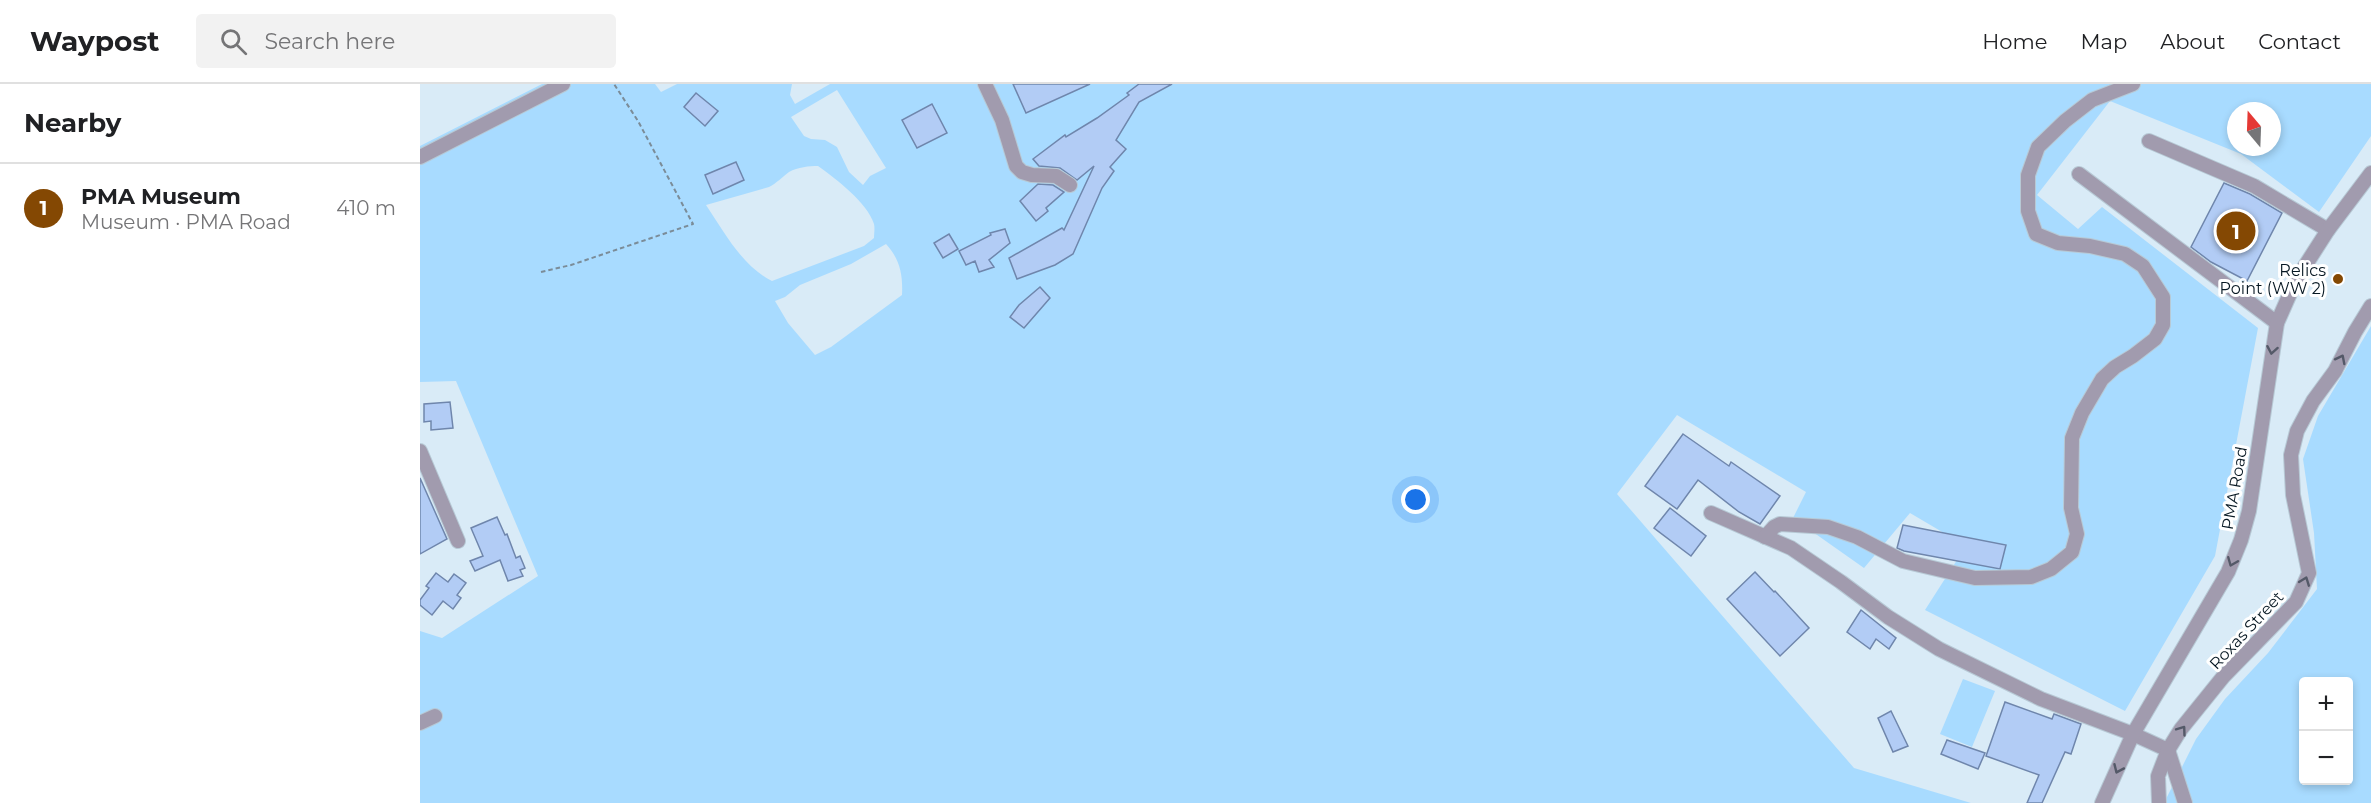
<!DOCTYPE html>
<html lang="en">
<head>
<meta charset="utf-8">
<style>
	body { margin:0; font-family:Montserrat,sans-serif; background:#f2f2f2; color:#202124 }
	.controls { position:absolute; right:18px; bottom:18px; display:grid; overflow:hidden; border-radius:6px; box-shadow:0 3px 9px #0003 }
	.controls button { width:54px; height:54px; display:grid; place-items:center; padding:0; border:0; border-bottom:2px solid #e0e0e0; background:#fff; color:#202124; font:30px sans-serif }
	.compass { position:absolute; left:1807px; top:18px; width:54px; height:54px; border-radius:50%; background:#fff; box-shadow:0 3px 9px #0003; rotate:341deg }
	.you { position:absolute; left:996px; top:416px; width:21px; height:21px; margin:-15px; border:4px solid #fff; border-radius:50%; background:#1a73e8; box-shadow:0 0 0 9px #1a73e833 }
	.badge { display:grid; place-items:center; width:39px; height:39px; border-radius:50%; background:#844803; color:#fff; font-size:20px; font-weight:700 }
	.pin { position:absolute; translate:-50% -50%; border:3px solid #fff; box-shadow:0 2px 6px #0006 }
	.list { margin:0; padding:0; list-style:none }
	h2 { display:flex; justify-content:space-between; align-items:center; height:78px; margin:0; padding:0 24px; font-size:26px }
	h2 small { font-size:20px; font-weight:400; color:#757577 }
	.list li { display:grid; grid-template-columns:39px 1fr auto; gap:18px; align-items:center; box-sizing:border-box; height:90px; padding:0 24px; border-top:2px solid #e0e0e0 }
	.list b { display:block; font-size:22px; white-space:nowrap }
	.list p { margin:0; font-size:20px; white-space:nowrap; color:#757577 }
	.list em { font-size:20px; font-style:normal; color:#757577 }
	.icon { flex:none; width:33px; height:33px; fill:none; stroke:currentColor; stroke-width:2; stroke-linecap:round; stroke-linejoin:round }
	.map { position:relative; flex:none; width:1951px; height:719px; overflow:hidden }
	header { display:flex; align-items:center; gap:36px; box-sizing:border-box; height:84px; padding:0 30px; background:#fff; border-bottom:2px solid #e0e0e0 }
	header strong { font-size:28px }
	nav { display:flex; gap:33px; margin-inline-start:auto; font-size:21px }
	.search { width:420px; height:54px; background:#f2f2f2; display:flex; align-items:center; gap:15px; box-sizing:border-box; padding:0 21px; border-radius:6px; color:#757577; font-size:22px }
	main { display:flex }
	aside { flex:1; background:#fff }
	.map>svg:first-child { display:block }
	.green { fill:#a8dbff; fill-rule:evenodd }
	.building { fill:#b2ccf5; stroke:#6f86ac; stroke-width:1.5 }
	.lines { fill:none; stroke-linecap:round; stroke-linejoin:round }
	.minor-casing { stroke:#b7c9d5; stroke-width:16 }
	.path { stroke:#7b8c98; stroke-width:2; stroke-dasharray:4.5 3; stroke-linecap:butt }
	.minor { stroke:#a19bae; stroke-width:14 }
	.oneway { stroke:#545968 }
	.poi-dot { fill:#844803; stroke:#fff; stroke-width:2 }
	.labels { text-anchor:middle; stroke-width:6; stroke-linejoin:round; paint-order:stroke }
	.poi-label { font-size:16px; fill:#061722; stroke:#fff; text-anchor:end }
	.street-label { font-size:16px; fill:#061722; stroke:#fff }
</style>
</head>
<body>
<header>
<strong>Waypost</strong>
<div class="search"><svg class="icon" aria-label="search" viewBox="0 0 24 24"><circle cx="10" cy="10" r="6"/><path d="M15 15l6 6"/></svg>Search here</div>
<nav><a>Home</a><a>Map</a><a>About</a><a>Contact</a></nav>
</header>
<main>
<aside>
<h2>Nearby<small></small></h2>
<ul class="list">
<li><span class="badge">1</span><div><b>PMA Museum</b><p>Museum · PMA Road</p></div><em>410 m</em></li>
</ul>
</aside>
<div class="map">
<svg width="1951" height="719" viewBox="0 0 1951 719">
	<rect width="100%" height="100%" fill="#d9ebf7"/>
	<g class="green">
		<path d="M122,0H235L241,8L257,0H372L370,11L375,20L410,0H1951V52L1899,128L1821,70L1690,17L1617,111L1658,145L1682,123L1838,244L1795,472L1705,627L1505,526L1546,462L1490,429L1444,484L1373,434L1386,408L1257,331L1197,410L1434,684L1551,719H0V547L22,554L118,492L36,297L0,298V62ZM417,6L466,84L450,92L443,101L429,88L417,63L405,56L391,55L384,52L371,33ZM1816,27H1852V63H1816ZM398,82C416,95 447,118 454,140C455,144 454,150 454,154L444,162L352,197C322,182 305,149 286,121L349,103C357,99 362,93 369,88C378,83 389,82 398,82ZM466,160C480,175 483,191 482,211L411,263L395,271L368,239L355,217L365,213L380,201L431,180Z"/>
		<path d="M1951,242V719H1744L1776,655L1805,615L1848,569L1897,505L1894,449L1883,375L1898,332ZM1884,598H1928V696H1884Z"/>
		<polygon points="1543,595 1575,607 1552,663 1520,650"/>
	</g>
	<g class="building">
		<polygon points="593,0 670,0 606,29"/>
		<polygon points="719,0 752,0 719,18 696,56 706,65 690,83 694,87 682,104 653,170 635,181 597,195 589,174 642,144 644,146 674,82 657,96 640,84 619,82 613,75 645,51 646,53 677,34 709,11 707,9"/>
		<polygon points="276,9 298,27 285,42 264,23"/>
		<polygon points="512,20 527,49 497,64 482,36"/>
		<polygon points="316,78 324,96 293,110 285,91"/>
		<polygon points="1804,99 1830,110 1862,129 1827,197 1791,178 1771,163"/>
		<polygon points="618,100 633,101 644,108 626,124 628,127 616,137 600,117"/>
		<polygon points="585,145 590,159 569,176 574,183 559,188 555,177 546,181 539,167 571,151 570,149"/>
		<polygon points="529,150 538,165 523,174 514,159"/>
		<polygon points="620,203 630,214 604,244 590,233 599,221"/>
		<polygon points="30,318 33,344 11,346 11,337 4,338 4,320"/>
		<polygon points="1263,350 1309,382 1311,378 1360,412 1340,440 1319,428 1278,396 1257,425 1225,402"/>
		<polygon points="0,394 27,455 0,470"/>
		<polygon points="1250,424 1286,452 1271,472 1234,444"/>
		<polygon points="77,433 85,451 87,450 96,474 100,472 105,484 100,486 103,492 88,497 80,476 55,487 50,477 63,472 51,444"/>
		<polygon points="1483,441 1586,461 1580,485 1484,467 1477,464"/>
		<polygon points="1335,488 1354,508 1355,507 1389,544 1360,572 1307,515"/>
		<polygon points="16,489 28,498 34,490 46,499 37,511 41,514 33,525 23,517 12,531 0,521 0,516 9,504 6,502"/>
		<polygon points="1441,526 1476,554 1469,565 1456,555 1450,565 1427,548"/>
		<polygon points="1585,618 1632,635 1634,630 1661,640 1651,670 1645,668 1622,719 1607,719 1619,691 1566,672"/>
		<polygon points="1471,627 1488,662 1473,668 1458,634"/>
		<polygon points="1527,656 1565,669 1558,685 1521,670"/>
	</g>
	<g class="lines">
		<g class="minor-casing">
			<g id="minor">
				<polyline points="565,0 582,36 596,82 602,88 612,91 636,92 650,101"/>
				<polyline points="1729,57 1834,102 1908,146"/>
				<polyline points="0,73 143,0"/>
				<polyline points="1659,90 1857,239"/>
				<polyline points="0,367 38,457"/>
				<polyline points="1291,429 1371,464 1421,498 1468,533 1519,565 1621,615 1713,650 1748,666 1765,719"/>
				<polyline points="1345,453 1354,443 1360,440 1408,443 1437,453 1483,477 1555,494 1611,493 1631,485 1652,468 1657,450 1651,424 1652,354 1662,329 1682,295 1695,283 1713,272 1735,255 1743,241 1743,213 1723,182 1705,170 1670,162 1638,159 1616,150 1608,127 1608,91 1618,63 1645,37 1672,16 1713,0"/>
				<polyline points="0,639 15,632"/>
				<polyline points="1682,719 1713,650 1808,488 1821,456 1829,427 1857,239 1876,196 1908,146 1951,89"/>
				<polyline points="1739,719 1738,692 1748,666 1761,645 1803,593 1876,518 1889,489 1873,411 1871,371 1877,347 1893,317 1915,287 1935,248 1951,222"/>
			</g>
		</g>
		<polyline class="path" points="121,188 151,181 273,140 218,37 194,0"/>
		<use href="#minor" class="minor"/>
	</g>
	<defs><path id="oneway-chevron" d="M-2-3.5L2.5 0L-2 3.5" fill="none" stroke-width="1.6" stroke-linecap="round" stroke-linejoin="round" transform="scale(1.5)"/></defs>
	<g class="oneway">
		<use href="#oneway-chevron" transform="translate(1852 266) rotate(100)"/>
		<use href="#oneway-chevron" transform="translate(1921 275) rotate(-63)"/>
		<use href="#oneway-chevron" transform="translate(1812 478) rotate(112)"/>
		<use href="#oneway-chevron" transform="translate(1885 497) rotate(-69)"/>
		<use href="#oneway-chevron" transform="translate(1762 646) rotate(-54)"/>
		<use href="#oneway-chevron" transform="translate(1698 685) rotate(114)"/>
	</g>
	<circle class="poi-dot" cx="1918" cy="195" r="6"/>
	<g class="labels">
		<g class="poi-label">
			<text x="1906" y="192">Relics<tspan x="1906" dy="18">Point (WW 2)</tspan></text>
		</g>
		<g class="street-label">
			<text transform="translate(1814 404) rotate(-80)" y="6">PMA Road</text>
			<text transform="translate(1826 546) rotate(-47)" y="6">Roxas Street</text>
		</g>
	</g>
</svg>
<div class="controls">
<button>+</button>
<button>−</button>
</div>
<svg class="compass" viewBox="-18 -18 36 36"><path d="M0-13l5 13h-10z" fill="#e53935"/><path d="M0 13l5-13h-10z" fill="#757577"/></svg>
<div class="you"></div>
<div class="pin badge" style="left:1816px;top:147px">1</div>
</div>
</main>
</body>
</html>
